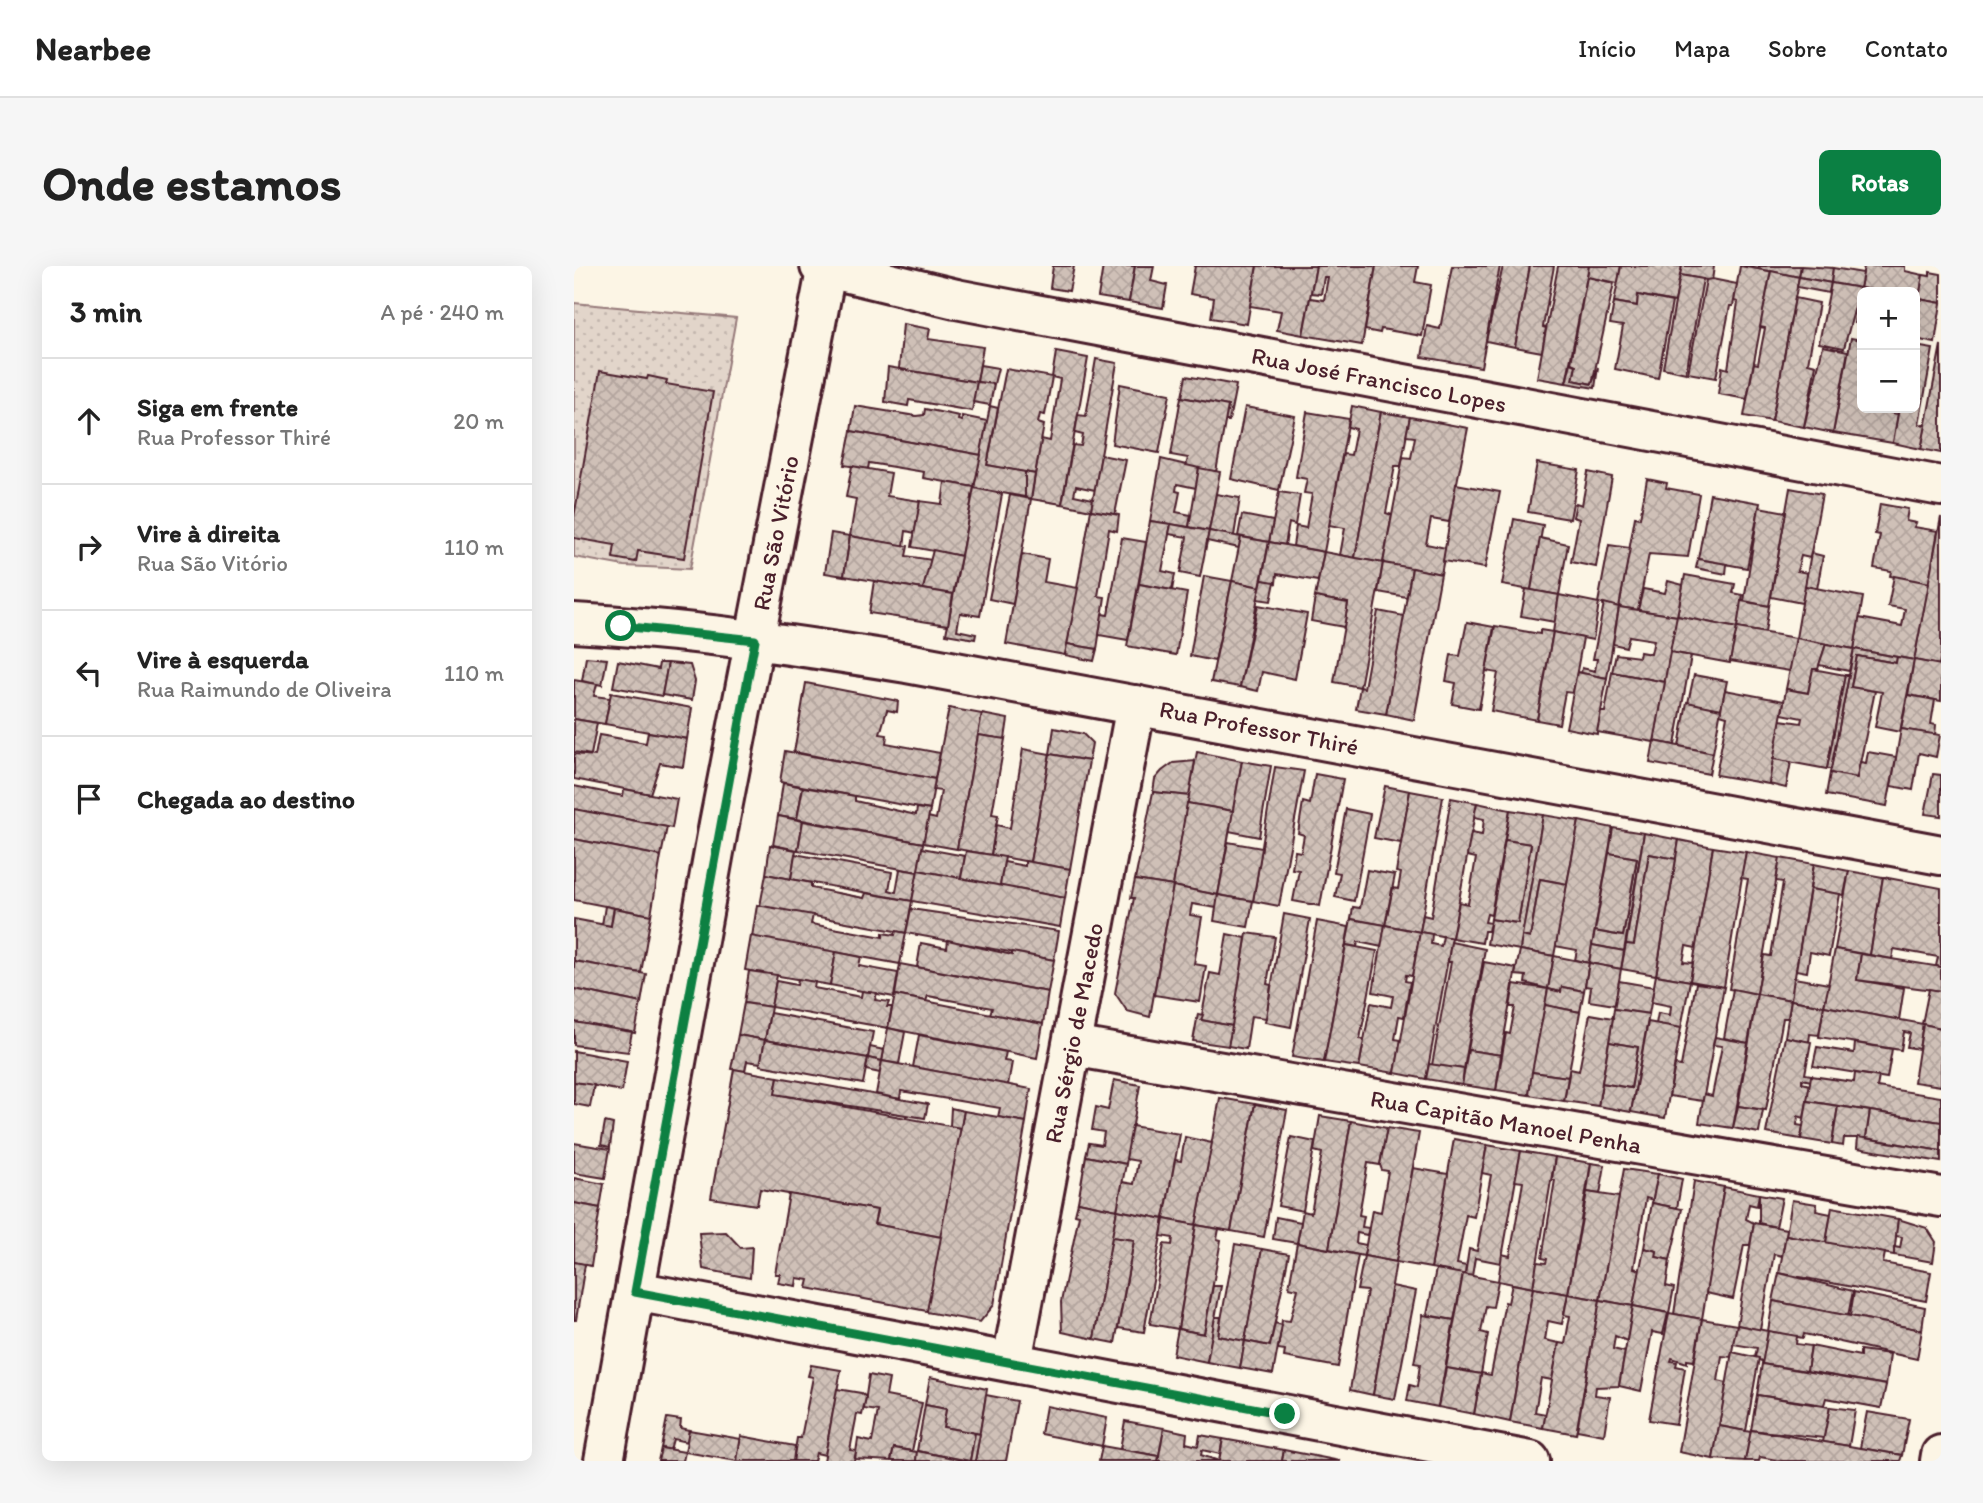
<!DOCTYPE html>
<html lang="pt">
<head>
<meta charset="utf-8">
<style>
	body { margin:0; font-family:Itim,sans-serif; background:#f6f6f6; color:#222 }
	.controls { position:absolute; right:21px; top:21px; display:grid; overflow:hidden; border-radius:10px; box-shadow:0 7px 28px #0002 }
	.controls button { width:63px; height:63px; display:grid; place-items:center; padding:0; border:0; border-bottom:2px solid #e0e0e0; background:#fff; color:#222; font:35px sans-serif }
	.stop { position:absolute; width:21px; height:21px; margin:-16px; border:5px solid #0b8043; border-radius:50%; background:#fff }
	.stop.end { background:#0b8043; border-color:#fff; box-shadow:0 2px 7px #0008 }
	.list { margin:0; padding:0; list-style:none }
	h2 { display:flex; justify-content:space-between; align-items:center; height:91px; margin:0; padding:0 28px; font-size:30px }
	h2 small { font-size:23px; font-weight:400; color:#767676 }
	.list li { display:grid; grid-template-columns:46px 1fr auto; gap:21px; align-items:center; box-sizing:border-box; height:126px; padding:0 28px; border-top:2px solid #e0e0e0 }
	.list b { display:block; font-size:26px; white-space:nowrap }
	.list p { margin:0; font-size:23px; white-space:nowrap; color:#767676 }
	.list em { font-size:23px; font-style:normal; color:#767676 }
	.icon { flex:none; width:38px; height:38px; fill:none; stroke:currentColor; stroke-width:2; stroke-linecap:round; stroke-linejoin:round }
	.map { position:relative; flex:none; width:1367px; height:1195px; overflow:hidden; border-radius:10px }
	header { display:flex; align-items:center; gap:42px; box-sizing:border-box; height:98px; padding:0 35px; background:#fff; border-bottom:2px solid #e0e0e0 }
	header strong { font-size:33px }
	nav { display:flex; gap:38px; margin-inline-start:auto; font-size:24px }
	.intro { display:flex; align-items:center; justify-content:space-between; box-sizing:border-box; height:168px; padding:0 42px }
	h1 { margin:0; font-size:49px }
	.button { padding:18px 32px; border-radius:10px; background:#0b8043; color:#fff; font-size:24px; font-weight:700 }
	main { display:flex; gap:42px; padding:0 42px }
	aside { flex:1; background:#fff; border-radius:10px; box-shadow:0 7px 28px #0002 }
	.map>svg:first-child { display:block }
	.grass { fill:url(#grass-dots); stroke:#967a7a; stroke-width:2 }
	.building { fill:url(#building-cross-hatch); stroke:#4a1f2b; stroke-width:2 }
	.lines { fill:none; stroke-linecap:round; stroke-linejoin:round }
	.street-casing { stroke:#4a1f2b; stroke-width:44 }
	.street { stroke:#fcf5e5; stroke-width:38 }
	.route { stroke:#0b8043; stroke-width:9 }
	.labels { text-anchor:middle; stroke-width:5; stroke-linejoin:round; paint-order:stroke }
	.street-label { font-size:24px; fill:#4a1f2b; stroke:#fcf5e5 }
</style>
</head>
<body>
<header>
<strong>Nearbee</strong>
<nav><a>Início</a><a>Mapa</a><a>Sobre</a><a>Contato</a></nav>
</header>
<div class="intro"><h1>Onde estamos</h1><a class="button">Rotas</a></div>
<main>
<aside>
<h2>3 min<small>A pé · 240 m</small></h2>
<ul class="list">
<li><svg class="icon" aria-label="ahead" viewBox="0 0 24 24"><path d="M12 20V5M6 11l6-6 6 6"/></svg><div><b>Siga em frente</b><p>Rua Professor Thiré</p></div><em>20 m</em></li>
<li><svg class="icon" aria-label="right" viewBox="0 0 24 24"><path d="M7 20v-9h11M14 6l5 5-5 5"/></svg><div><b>Vire à direita</b><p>Rua São Vitório</p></div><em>110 m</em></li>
<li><svg class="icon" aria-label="left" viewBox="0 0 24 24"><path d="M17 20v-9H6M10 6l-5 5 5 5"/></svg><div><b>Vire à esquerda</b><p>Rua Raimundo de Oliveira</p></div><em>110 m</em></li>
<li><svg class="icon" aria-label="arrive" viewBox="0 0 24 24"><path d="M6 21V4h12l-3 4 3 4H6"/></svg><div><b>Chegada ao destino</b></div></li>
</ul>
</aside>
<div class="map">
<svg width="1367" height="1195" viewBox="0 0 1367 1195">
	<defs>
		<pattern id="grass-dots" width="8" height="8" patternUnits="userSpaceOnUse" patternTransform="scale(1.75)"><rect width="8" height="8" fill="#e2d5ca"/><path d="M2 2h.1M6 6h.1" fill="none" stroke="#c3b6ae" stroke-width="1.8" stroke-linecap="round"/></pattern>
		<pattern id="building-cross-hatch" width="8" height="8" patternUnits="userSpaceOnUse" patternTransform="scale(1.75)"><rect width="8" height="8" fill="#cfc0b7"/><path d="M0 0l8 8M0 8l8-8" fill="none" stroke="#b3a59e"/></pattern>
	</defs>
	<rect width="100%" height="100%" fill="#fcf5e5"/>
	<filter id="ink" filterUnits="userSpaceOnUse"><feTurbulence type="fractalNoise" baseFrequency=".0143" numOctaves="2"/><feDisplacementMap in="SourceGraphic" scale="14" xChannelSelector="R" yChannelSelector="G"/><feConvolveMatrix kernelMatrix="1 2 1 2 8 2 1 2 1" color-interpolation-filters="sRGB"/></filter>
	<g filter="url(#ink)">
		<polygon class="grass" points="0,37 162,52 116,303 50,300 0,291"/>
		<g class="building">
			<polygon points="479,0 500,0 495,25 476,22"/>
			<polygon points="529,0 561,0 555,36 524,31"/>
			<polygon points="561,0 580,0 577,15 593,19 589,42 555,36"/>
			<polygon points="621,0 683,0 673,58 637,52 640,32 616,28"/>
			<polygon points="683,0 742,0 729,69 703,64 707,45 676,40"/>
			<polygon points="742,0 802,0 788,79 729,69 736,32 750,34 754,11 750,11 747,28 737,27"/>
			<polygon points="802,0 844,0 841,16 857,19 848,70 807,63 806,67 791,64"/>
			<polygon points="878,0 926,0 907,101 848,91 853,60 866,63"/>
			<polygon points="929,0 956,0 941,81 912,75"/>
			<polygon points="956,0 980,0 969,61 972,62 968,86 941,81"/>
			<polygon points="984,0 1015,0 992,117 963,112"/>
			<polygon points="1015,0 1047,0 1044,17 1013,11"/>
			<polygon points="1047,0 1108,0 1101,36 1064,29 1063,40 1040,36"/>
			<polygon points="1108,0 1140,0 1138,15 1106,9"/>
			<polygon points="1166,0 1197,5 1173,133 1144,128 1148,101 1154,103 1164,36 1160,35"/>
			<polygon points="1169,0 1227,0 1225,11"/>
			<polygon points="1227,0 1259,2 1257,17 1225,11"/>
			<polygon points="1290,0 1331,0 1331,5 1349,9 1345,33 1341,32 1341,26 1308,26 1286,22"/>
			<polygon points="1259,2 1289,7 1286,22 1257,17"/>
			<polygon points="1197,5 1225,11 1198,155 1170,150 1180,97 1184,98 1191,62 1186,61"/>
			<polygon points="1356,6 1367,8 1367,37 1345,33 1349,9 1356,10"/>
			<polygon points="1106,9 1129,13 1112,107 1089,102"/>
			<polygon points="1013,11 1040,17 1018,118 999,114 1002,99 997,97"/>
			<polygon points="1225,11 1257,17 1255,27 1223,21"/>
			<polygon points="1138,13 1163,18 1159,40 1156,40 1142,112 1114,107 1132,14"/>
			<polygon points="1257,17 1286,22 1270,82 1245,77"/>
			<polygon points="1286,22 1308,26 1288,26 1288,58 1280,57"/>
			<polygon points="1064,29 1098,36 1084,112 1041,103 1049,60 1036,58 1040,36 1063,40"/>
			<polygon points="1221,32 1245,37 1234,97 1242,99 1230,161 1198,155"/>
			<polygon points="1345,33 1367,37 1361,77 1341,73"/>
			<polygon points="329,58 356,63 354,73 409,81 403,116 325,103"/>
			<polygon points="1277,72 1288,74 1288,142 1318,142 1317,147 1324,148 1319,177 1259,167"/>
			<polygon points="1367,79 1367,187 1347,183"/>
			<polygon points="1249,80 1274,85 1259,167 1230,161"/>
			<polygon points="1341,80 1359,83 1345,158 1352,159 1347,183 1319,177 1325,142 1341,142"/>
			<polygon points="482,86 514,92 488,238 457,233 467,173 476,175 486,113 478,111"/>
			<polygon points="522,93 543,97 521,224 502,220 500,229 519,233 517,244 488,238 499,179 507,180 509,169 501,167 504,149 512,150"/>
			<polygon points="997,97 1002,99 999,114 1018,118 1024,101 1021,122 992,117"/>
			<polygon points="406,99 424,102 420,118 403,116"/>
			<polygon points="314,101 403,116 398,145 335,134 334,140 311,136"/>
			<polygon points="432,103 478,111 471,149 466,148 464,157 470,159 461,208 413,199"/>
			<polygon points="26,105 73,113 74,110 93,114 92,118 139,126 110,292 64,285 62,296 39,292 41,279 0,272 0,251"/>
			<polygon points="612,110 662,119 655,155 651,155 654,140 608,131"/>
			<polygon points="403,116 420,118 416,139 399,136"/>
			<polygon points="546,118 596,128 585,187 538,178"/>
			<polygon points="607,131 654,140 642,206 612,200 614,192 597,189"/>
			<polygon points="281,140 342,150 350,149 351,143 385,150 384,154 388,155 388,150 413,155 407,189 277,165"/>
			<polygon points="416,140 424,142 413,199 451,206 451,231 400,222"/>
			<polygon points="778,140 807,146 781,292 766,289 771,262 755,259 769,188 777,189 782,163 774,161"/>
			<polygon points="671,141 721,150 705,224 657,213"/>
			<polygon points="733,146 775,153 750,286 719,280 722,260 732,262 738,228 730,227 733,213 722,211"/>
			<polygon points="807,146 836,151 827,200 821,200 812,247 818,249 809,297 781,292"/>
			<polygon points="836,151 894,162 875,256 857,253 852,278 872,282 867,308 809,297 829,191 837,192 841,171 832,170"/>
			<polygon points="277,165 407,189 400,221 349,212 350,206 295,197 294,203 270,199"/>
			<polygon points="527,189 552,194 541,248 517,244"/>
			<polygon points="587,193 625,202 622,222 603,218 602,225 606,226 602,246 617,249 615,261 576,255"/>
			<polygon points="963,197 1005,204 996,253 954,246"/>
			<polygon points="278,200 317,207 313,230 346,235 341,267 332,265 330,280 276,270 282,233 272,231"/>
			<polygon points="625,202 646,206 635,265 615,261"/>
			<polygon points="451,206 461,208 457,233 451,231"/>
			<polygon points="1014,206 1038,211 1022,301 997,296 1005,253 999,251 1002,237 1008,239"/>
			<polygon points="1073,213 1093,217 1092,222 1125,228 1114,291 1075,288 1064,344 1045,341 1061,251 1066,252"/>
			<polygon points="371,216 400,221 387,290 338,281 346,235 368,238"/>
			<polygon points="882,218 926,226 911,302 869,295"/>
			<polygon points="400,222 428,228 406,350 386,347 383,364 402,368 401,373 372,368"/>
			<polygon points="1216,222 1248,228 1236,292 1227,290 1223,305 1234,307 1228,337 1197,331"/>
			<polygon points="705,226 726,229 721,259 715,257 711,279 695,276"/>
			<polygon points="642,228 666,232 660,270 635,265"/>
			<polygon points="1136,228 1186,237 1173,302 1124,293"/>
			<polygon points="436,229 457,233 439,338 415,333"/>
			<polygon points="1306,238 1334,243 1332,255 1342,257 1340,261 1364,265 1355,317 1316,310 1317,305 1300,302 1306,269 1301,268"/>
			<polygon points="1185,241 1212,246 1195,340 1170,335"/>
			<polygon points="517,244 545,249 543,265 535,263 524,330 531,331 523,383 493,378"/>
			<polygon points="668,249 699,255 695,276 664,270"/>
			<polygon points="1367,251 1367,387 1365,399 1340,394"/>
			<polygon points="940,253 969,259 957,324 928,319"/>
			<polygon points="576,255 597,258 588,305 601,308 598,324 565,318"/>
			<polygon points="597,258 635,265 626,311 606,307 613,271 595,268"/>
			<polygon points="635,265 667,271 665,282 633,275"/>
			<polygon points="257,267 276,270 270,310 251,307"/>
			<polygon points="276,270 334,280 332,290 358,294 349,323 270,310"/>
			<polygon points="667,271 695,276 686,321 658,315"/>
			<polygon points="548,272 572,276 554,374 525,369 528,348 534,349"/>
			<polygon points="966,272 994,278 985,329 957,324"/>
			<polygon points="695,276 750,286 744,315 703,308 702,317 688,314"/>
			<polygon points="1035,279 1056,282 1045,341 1024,337"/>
			<polygon points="359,284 387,290 379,328 349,323"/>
			<polygon points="750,286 809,297 786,421 760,416 774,337 741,331"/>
			<polygon points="1237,287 1249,290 1243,323 1231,320"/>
			<polygon points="448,288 474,293 470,316 504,322 491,389 432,378"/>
			<polygon points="1124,293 1153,298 1152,308 1122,302"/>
			<polygon points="809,297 838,302 833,331 804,326"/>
			<polygon points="838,302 867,308 840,454 812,448"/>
			<polygon points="1111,309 1161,318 1159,327 1169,329 1163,362 1103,350"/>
			<polygon points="630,310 658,315 641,395 616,390"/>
			<polygon points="1320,310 1355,317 1340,394 1280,383 1285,352 1328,360 1331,343 1314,340"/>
			<polygon points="688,314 701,316 697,335 683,333"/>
			<polygon points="300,315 379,328 374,359 295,347"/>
			<polygon points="658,315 686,321 666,421 637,416"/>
			<polygon points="1094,315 1109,319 1103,350 1064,344 1069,323 1091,327"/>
			<polygon points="565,318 613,327 602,389 553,380"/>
			<polygon points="1231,320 1289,331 1280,383 1222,372"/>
			<polygon points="952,323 985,329 981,356 947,350"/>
			<polygon points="985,329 1025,337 1019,374 979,366"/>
			<polygon points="741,331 774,337 770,361 737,355"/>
			<polygon points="1167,335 1195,340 1191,367 1163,362"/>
			<polygon points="1030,337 1045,341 1033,412 1007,407 1008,402 1021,405 1023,393 1019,393"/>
			<polygon points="684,339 733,348 721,413 688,406 684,425 666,421"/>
			<polygon points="1045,341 1103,350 1091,416 1038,406 1042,388 1065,391 1066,386 1077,388 1080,374 1055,370 1052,381 1039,378"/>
			<polygon points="804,345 830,350 812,448 782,443 786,421 790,422"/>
			<polygon points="1103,350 1163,362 1156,397 1096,386"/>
			<polygon points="893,356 920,361 905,443 878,438 882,417 872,415 877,389 886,390"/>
			<polygon points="921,360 966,368 966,364 979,366 963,454 917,445 924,407 912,405"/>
			<polygon points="1163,362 1222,372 1216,405 1156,395"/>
			<polygon points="979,366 1009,372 999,427 991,426 985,458 963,454"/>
			<polygon points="1222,372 1252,378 1244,403 1239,403 1234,427 1212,423"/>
			<polygon points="493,378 523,383 520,395 491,389"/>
			<polygon points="1252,378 1280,383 1275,405 1245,399"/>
			<polygon points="1280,383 1323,391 1322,397 1283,390 1277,421 1301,425 1283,512 1256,507"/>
			<polygon points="1096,386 1117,390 1101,479 1080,475"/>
			<polygon points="1283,390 1322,397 1323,391 1340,394 1326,466 1301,461 1308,426 1277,421"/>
			<polygon points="12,391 33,393 28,419 8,415"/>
			<polygon points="1340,394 1367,399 1367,435 1334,429"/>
			<polygon points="44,395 84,403 85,397 94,397 88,430 39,421"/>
			<polygon points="94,397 116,399 121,415 118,434 88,429"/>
			<polygon points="1239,403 1271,409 1253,503 1199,493 1206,454 1227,457 1228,452 1208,448 1212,423 1234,427"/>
			<polygon points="1003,406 1033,412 1023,468 992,462"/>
			<polygon points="1038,406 1091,416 1080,476 1023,466 1027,446 1031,446"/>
			<polygon points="1120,409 1153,415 1147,443 1114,437"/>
			<polygon points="1271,409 1275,409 1257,503 1253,503"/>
			<polygon points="0,414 23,418 20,430 36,432 31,458 0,453"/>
			<polygon points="232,417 324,435 323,446 313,444 306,468 313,469 312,477 366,487 361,513 220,486"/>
			<polygon points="1151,424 1210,435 1195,518 1142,509 1153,450 1146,448"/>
			<polygon points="37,427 118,442 113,473 31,458"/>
			<polygon points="1334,429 1361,434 1357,458 1362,459 1361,469 1327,463"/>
			<polygon points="1113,436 1147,443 1139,487 1105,480"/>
			<polygon points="375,442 408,448 383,583 349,577 354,551 362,553 367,525 359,524"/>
			<polygon points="408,448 434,453 431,473 404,469"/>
			<polygon points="0,453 23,457 17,489 0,486"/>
			<polygon points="480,462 509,468 518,477 515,495 476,488"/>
			<polygon points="1327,463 1366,469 1362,491 1345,487 1339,524 1317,520"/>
			<polygon points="74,466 113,473 109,501 86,497 76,528 0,513 0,488 21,490 25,469 72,477"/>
			<polygon points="404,469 431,473 418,548 424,549 417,589 383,583"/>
			<polygon points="1080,475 1139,487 1135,508 1076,497"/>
			<polygon points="449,483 476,488 456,596 417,589 422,559 436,562"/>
			<polygon points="211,485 361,513 356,544 206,516"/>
			<polygon points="623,486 668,495 659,545 613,537"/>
			<polygon points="1294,486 1322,491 1313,540 1252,529 1256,507 1283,512 1286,496 1292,497"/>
			<polygon points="476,488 515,495 496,603 456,596"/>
			<polygon points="1199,493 1217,496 1212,522 1195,518"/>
			<polygon points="621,495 615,530 579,526 581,513 588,505 599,497"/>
			<polygon points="668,495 697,500 685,571 655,565"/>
			<polygon points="701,501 730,505 705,640 679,635"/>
			<polygon points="741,508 769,513 746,640 719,635 725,604 718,603 721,585 727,586 730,569 724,567 729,536 736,538"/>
			<polygon points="1359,508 1367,509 1367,550 1351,548"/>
			<polygon points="209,517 229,521 223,553 204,550"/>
			<polygon points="0,520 49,530 50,523 103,533 98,562 0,543"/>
			<polygon points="811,520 836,525 827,577 800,572"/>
			<polygon points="229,521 281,530 281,535 342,549 343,542 356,544 349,577 223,553"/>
			<polygon points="836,525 869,531 846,666 811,659 819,622 824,623 827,607 822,606"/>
			<polygon points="579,526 615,530 599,620 561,614"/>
			<polygon points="877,532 903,537 878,672 846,666 849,649 857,651"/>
			<polygon points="613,537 659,545 644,629 599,620"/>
			<polygon points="903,537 936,544 917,649 913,648 911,656 916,657 914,665 910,665 908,677 878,672 885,636 894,638 902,592 893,590 897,567 908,569 910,553 900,551"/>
			<polygon points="0,543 93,561 87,590 0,573"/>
			<polygon points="772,543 796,548 780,635 761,631 766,607 760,606"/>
			<polygon points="936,544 969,549 946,684 913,678 917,653 944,657 957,578 931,574"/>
			<polygon points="969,549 1005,555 993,618 966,613 956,672 948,670"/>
			<polygon points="204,550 229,555 224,584 199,579"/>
			<polygon points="229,555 349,577 344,606 224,584"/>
			<polygon points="1005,555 1039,562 1015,697 1001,694 1003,684 981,680"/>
			<polygon points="1039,562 1070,567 1050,685 1018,679 1021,665 1049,670 1063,592 1035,587"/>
			<polygon points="1070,567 1105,574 1102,593 1075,588 1060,679 1052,678"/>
			<polygon points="0,573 87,590 77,649 0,634"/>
			<polygon points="931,574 957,578 944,657 917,653"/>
			<polygon points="1105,574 1139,581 1122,682 1112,680 1109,696 1119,697 1116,715 1082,709"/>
			<polygon points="654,576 688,582 679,635 644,629"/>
			<polygon points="196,579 222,584 217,613 192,608"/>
			<polygon points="1139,581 1172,586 1150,721 1116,715"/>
			<polygon points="348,582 391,590 387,612 344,604"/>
			<polygon points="392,585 431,591 426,620 387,612"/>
			<polygon points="1172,586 1206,592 1183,728 1155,723 1174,613 1167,612"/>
			<polygon points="1035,587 1063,592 1049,670 1021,665"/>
			<polygon points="221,588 318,606 315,624 322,626 326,603 344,606 338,635 217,613"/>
			<polygon points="1075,588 1102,593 1082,709 1047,703 1052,678 1060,679"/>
			<polygon points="1206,592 1240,598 1217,734 1183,728 1190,689 1197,690 1209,616 1202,615"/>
			<polygon points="451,595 496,603 491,632 426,620 430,596 451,600"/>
			<polygon points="1240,598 1275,605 1270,629 1236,623"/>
			<polygon points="344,604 491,632 486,661 338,635"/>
			<polygon points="793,604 821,609 811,659 777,653 779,641 786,642"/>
			<polygon points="1275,605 1309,611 1296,689 1261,683"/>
			<polygon points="192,608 237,617 237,622 290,632 292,627 338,635 332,667 186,640"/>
			<polygon points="1309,611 1367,622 1367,701 1362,700 1364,691 1320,683 1318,693 1296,689"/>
			<polygon points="966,613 993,618 980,690 946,684 948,670 956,672"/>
			<polygon points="561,614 599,620 576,751 553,745 541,727 560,632 557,632"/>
			<polygon points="599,620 644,629 643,642 618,638 616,649 628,651 620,698 632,700 626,736 580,729"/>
			<polygon points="1236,623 1266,628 1255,690 1236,686 1233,706 1222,704"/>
			<polygon points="644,629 679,635 674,661 640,655"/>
			<polygon points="183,639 239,649 237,658 309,671 309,667 321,669 322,665 332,667 326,698 178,671"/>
			<polygon points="31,640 40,642 37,660 28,659"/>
			<polygon points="40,642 77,649 67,707 0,695 0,653 37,660"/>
			<polygon points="337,643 485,665 480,694 332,667"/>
			<polygon points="710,648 736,653 717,761 691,756"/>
			<polygon points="777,653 811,659 808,681 784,676 783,681 772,679"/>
			<polygon points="743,655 775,661 750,796 718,791"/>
			<polygon points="811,659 846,666 838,710 832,709 831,715 836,716 830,751 825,750 821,773 827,774 821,807 785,801 797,737 817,741 819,730 799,726"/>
			<polygon points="846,666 858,668 857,678 867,680 869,670 878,672 852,813 821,807"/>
			<polygon points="673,667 701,671 693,718 697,719 692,752 677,750 672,783 654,780"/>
			<polygon points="653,668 672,672 658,760 627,754 636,707 646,709"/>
			<polygon points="177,670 262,686 256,719 171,704"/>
			<polygon points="374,674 438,689 438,686 480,694 474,726 343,701 347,677 373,682"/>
			<polygon points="877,676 911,683 890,803 858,799 877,696 874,696"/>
			<polygon points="772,679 803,685 786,773 790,774 785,801 750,796"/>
			<polygon points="1018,679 1050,685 1047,703 1015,697"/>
			<polygon points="1261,683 1287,688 1283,714 1330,722 1325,754 1250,740"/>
			<polygon points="946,684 980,690 974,723 951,717 952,710 941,709"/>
			<polygon points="262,686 287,691 285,700 324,707 320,731 256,719"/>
			<polygon points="1287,688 1367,701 1367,725 1283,714"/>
			<polygon points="980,690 1015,697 1010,725 988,721 987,726 974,723"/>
			<polygon points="0,695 72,708 67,737 0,723"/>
			<polygon points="910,696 942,702 927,789 894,784"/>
			<polygon points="1015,697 1047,703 1041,739 1015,735 1017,721 1011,720"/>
			<polygon points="326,698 474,726 469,758 416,748 418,742 354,730 352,735 321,729"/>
			<polygon points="175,705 203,709 197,741 170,737"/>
			<polygon points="1082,709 1116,715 1107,762 1082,758 1084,747 1096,749 1097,740 1077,736"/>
			<polygon points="1220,712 1255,718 1250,740 1217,734"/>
			<polygon points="224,713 241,716 240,722 287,731 288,725 303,727 301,734 315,736 313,741 318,741 314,762 197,741 202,715 223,719"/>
			<polygon points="1045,715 1080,721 1075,748 1040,743"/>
			<polygon points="1122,717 1150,721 1129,835 1095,830 1101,799 1107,800"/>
			<polygon points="940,718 974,723 955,829 922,824 932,767 936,768 941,741 936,741"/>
			<polygon points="988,721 1010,725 1006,746 971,739 974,723 987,726"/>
			<polygon points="0,723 67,737 61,767 0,756"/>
			<polygon points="1159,723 1183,728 1174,777 1150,772"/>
			<polygon points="1355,723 1367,725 1367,762 1348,758"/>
			<polygon points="1183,728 1217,734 1214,752 1209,752 1192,844 1164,840"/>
			<polygon points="321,729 469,758 463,792 314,762"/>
			<polygon points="1217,734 1250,740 1245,769 1236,768 1235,776 1211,771"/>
			<polygon points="170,737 197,741 191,774 164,769"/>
			<polygon points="971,739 1006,746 994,811 958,806"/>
			<polygon points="1250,740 1349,758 1345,783 1333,781 1336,767 1330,766 1327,784 1245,771"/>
			<polygon points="1040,743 1075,748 1057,846 1024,840 1028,817 1057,822 1064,781 1035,776"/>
			<polygon points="196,747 299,766 294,792 191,774"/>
			<polygon points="624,748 629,749 627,754 658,760 654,780 619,775"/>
			<polygon points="1016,748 1039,752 1024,840 990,835 996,803 1005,805"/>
			<polygon points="0,756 58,766 54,786 0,779"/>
			<polygon points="1074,756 1107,762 1091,852 1057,846"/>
			<polygon points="1349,758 1367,762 1367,820 1340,816"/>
			<polygon points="314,762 331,766 325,798 308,795"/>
			<polygon points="164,769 191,774 187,797 173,795 171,805 157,803"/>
			<polygon points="345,769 432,786 430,795 438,796 434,819 339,801"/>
			<polygon points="1141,771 1174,777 1159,862 1125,857 1130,828 1138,830 1148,780 1139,779"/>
			<polygon points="1211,771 1237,776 1231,808 1238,809 1237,815 1228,813 1228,817 1236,819 1230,852 1224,850 1223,859 1229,860 1227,873 1192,867"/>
			<polygon points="191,774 294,792 289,818 186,799"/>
			<polygon points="1035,776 1064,781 1057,822 1028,817"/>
			<polygon points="1281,777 1318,783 1313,812 1239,800 1243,781 1280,787"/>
			<polygon points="296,781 310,784 308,795 294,792"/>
			<polygon points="894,784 927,789 922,824 888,819"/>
			<polygon points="0,785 53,795 48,825 0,816"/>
			<polygon points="294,792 308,795 306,807 292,804"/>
			<polygon points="308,795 457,823 452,856 424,851 426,842 327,825 326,833 302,828"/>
			<polygon points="855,798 890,803 888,819 852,813"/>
			<polygon points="160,803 204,811 201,828 387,862 367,971 300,958 303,944 186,923 183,939 137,932"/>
			<polygon points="958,806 994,811 990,835 955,829"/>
			<polygon points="1281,807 1305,811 1303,821 1367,831 1367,856 1233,835 1237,810 1280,816"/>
			<polygon points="204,811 354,838 351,852 201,828"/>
			<polygon points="540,814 566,819 552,898 512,890 515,877 528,879 530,866 518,864 522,841 534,844"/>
			<polygon points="0,816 20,819 16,841 0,838"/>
			<polygon points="646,832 681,838 657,965 622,959"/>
			<polygon points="1233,835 1264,840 1258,878 1227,873"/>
			<polygon points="681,838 713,844 690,971 657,965"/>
			<polygon points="1164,840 1189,844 1185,867 1159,862"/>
			<polygon points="1264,840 1296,845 1292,872 1270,872 1269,880 1258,878"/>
			<polygon points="377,842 390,845 387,862 376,860"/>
			<polygon points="390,845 452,856 420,1039 406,1056 352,1046"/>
			<polygon points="1296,845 1367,856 1367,885 1292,872"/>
			<polygon points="746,850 777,855 755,983 723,977 729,945 737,947 748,887 740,885"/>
			<polygon points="777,855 813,862 806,899 794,897 785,949 790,950 788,961 795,962 793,969 783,967 782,977 792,979 790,990 755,983"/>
			<polygon points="31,856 39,858 36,881 27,879"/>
			<polygon points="558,860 606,868 590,953 543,944 548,916 560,918 564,895 552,893"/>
			<polygon points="813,862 845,867 822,996 790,990 798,944 807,946 814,905 808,904 806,899"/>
			<polygon points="611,871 638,877 622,959 590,953 601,894 607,895"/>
			<polygon points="717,871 741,876 729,945 704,940"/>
			<polygon points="1284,871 1367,885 1367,896 1283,882"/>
			<polygon points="880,873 913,879 900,951 892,949 883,998 892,1000 891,1009 857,1002"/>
			<polygon points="0,877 36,883 31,912 0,907"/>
			<polygon points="913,879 947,885 927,997 901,992 898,1010 891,1009 895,983 903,985 917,909 908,907"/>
			<polygon points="947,885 981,891 959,1022 924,1015 928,988 936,990 949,916 941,915"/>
			<polygon points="512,890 552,898 543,944 504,936"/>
			<polygon points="981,891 1017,897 994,1028 959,1022 963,996 972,997 973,993 968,992 981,914 978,914"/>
			<polygon points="1017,897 1031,899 1026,928 1013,926"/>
			<polygon points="839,902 874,908 857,1002 822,996"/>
			<polygon points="1050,903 1084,908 1079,934 1072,932 1060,1002 1066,1004 1059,1040 1026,1034"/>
			<polygon points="1084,908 1108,913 1103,942 1078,937"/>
			<polygon points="0,912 30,918 26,942 0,937"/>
			<polygon points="1120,915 1150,921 1128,1053 1100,1048"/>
			<polygon points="1150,921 1185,928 1183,940 1175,938 1172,953 1180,957 1176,979 1170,979 1159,1033 1132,1027"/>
			<polygon points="1013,926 1045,931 1026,1034 994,1028"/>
			<polygon points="215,928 303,944 300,958 367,971 353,1045 233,1022 235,1014 223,1012 222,1020 204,1017 206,1008 201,1008"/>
			<polygon points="1185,928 1208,932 1202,961 1185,957"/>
			<polygon points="1218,934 1243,938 1242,945 1257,948 1252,977 1212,969"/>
			<polygon points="504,936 543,944 520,1073 488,1066 487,1036 505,949 501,948"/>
			<polygon points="0,937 26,942 17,1000 0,996"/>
			<polygon points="1078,937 1108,943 1096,994 1082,991 1083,985 1070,982"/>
			<polygon points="1258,941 1324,953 1320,989 1252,977"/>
			<polygon points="543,944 590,953 570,1066 544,1062 560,974 538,971"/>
			<polygon points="702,951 727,956 723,977 699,973"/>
			<polygon points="590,953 622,959 604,1063 576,1058 590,978 598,979 599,972 587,970"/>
			<polygon points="1324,953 1353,962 1362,976 1359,996 1320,989 1320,981 1326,982 1328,971 1322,970"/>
			<polygon points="1180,957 1213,963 1208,990 1200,988 1186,1064 1163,1059"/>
			<polygon points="622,959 645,963 643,973 647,974 630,1068 604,1063"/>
			<polygon points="152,966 167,982 178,981 176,1012 129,1003 125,967"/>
			<polygon points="1212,969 1311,987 1309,997 1357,1006 1352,1035 1205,1007"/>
			<polygon points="538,971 560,974 541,1077 520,1073"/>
			<polygon points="723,977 784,989 764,1101 710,1091 711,1084 704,1083 708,1054 716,1055 724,1023 715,1021"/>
			<polygon points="661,978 688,983 671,1075 644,1070"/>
			<polygon points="1070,982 1083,985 1082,991 1096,994 1092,1020 1100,1022 1095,1047 1059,1040"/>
			<polygon points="688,983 715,988 696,1080 671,1075"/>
			<polygon points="790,990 822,996 799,1129 776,1124 793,1025 783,1024"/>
			<polygon points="0,996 11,998 2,1054 0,1054"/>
			<polygon points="862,1003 889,1008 880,1054 853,1049"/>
			<polygon points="1205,1007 1279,1025 1274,1050 1199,1035"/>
			<polygon points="889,1008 924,1015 919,1041 912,1040 907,1066 914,1068 907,1108 872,1102"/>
			<polygon points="938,1018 959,1022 936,1156 900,1148 907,1107 917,1109 931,1036 934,1037"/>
			<polygon points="639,1020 647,1020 633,1096 599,1089 604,1063 630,1068"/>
			<polygon points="818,1020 842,1025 821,1133 799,1129"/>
			<polygon points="959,1022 994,1028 988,1058 974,1055 971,1074 985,1077 978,1114 967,1112 961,1146 972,1148 969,1162 936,1156"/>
			<polygon points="1280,1026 1351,1041 1348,1064 1276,1050"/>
			<polygon points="994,1028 1026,1034 1002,1168 969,1162 985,1077 991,1078 996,1050 990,1049"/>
			<polygon points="1026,1034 1059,1040 1053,1075 1041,1070 1039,1083 1051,1086 1045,1120 1022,1121 1021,1129 1036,1131 1030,1169 1003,1164"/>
			<polygon points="1199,1035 1348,1064 1343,1093 1230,1068 1229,1072 1194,1065"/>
			<polygon points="1059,1040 1094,1047 1089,1068 1078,1066 1067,1125 1045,1120"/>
			<polygon points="1095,1047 1128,1053 1120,1095 1113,1094 1113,1097 1098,1092 1097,1095 1103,1096 1102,1100 1111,1102 1102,1158 1075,1154"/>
			<polygon points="849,1049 880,1054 864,1141 833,1135 836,1119 843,1121 846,1098 840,1097"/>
			<polygon points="641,1051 647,1051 644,1070 671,1075 666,1102 633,1096"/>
			<polygon points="1128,1053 1163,1059 1157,1091 1148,1090 1144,1115 1153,1117 1139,1193 1105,1186"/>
			<polygon points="701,1057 708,1059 699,1108 666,1102 671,1075 696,1080"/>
			<polygon points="1163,1059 1194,1065 1189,1096 1181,1091 1183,1082 1159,1078"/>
			<polygon points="1194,1065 1223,1070 1222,1078 1237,1080 1233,1105 1188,1098"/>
			<polygon points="1237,1080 1286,1090 1286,1084 1316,1088 1312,1119 1233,1105"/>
			<polygon points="1158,1086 1185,1092 1172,1165 1145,1160"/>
			<polygon points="1188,1098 1312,1119 1307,1142 1252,1132 1250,1139 1183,1129"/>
			<polygon points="237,1099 267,1104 251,1189 242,1187 240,1195 219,1195 223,1172 227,1172 239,1111 234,1110"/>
			<polygon points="872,1102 907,1108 900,1148 864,1141"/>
			<polygon points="295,1109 315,1113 312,1130 348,1137 338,1185 320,1182 317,1195 281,1193 284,1173 298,1176 304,1145 290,1143"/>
			<polygon points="356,1111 413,1123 406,1168 369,1161 372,1143 351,1139"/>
			<polygon points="263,1123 287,1127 292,1131 288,1149 283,1148 276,1184 282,1185 280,1195 250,1195"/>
			<polygon points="412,1129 443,1135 432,1195 401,1195"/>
			<polygon points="1183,1129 1256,1141 1250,1172 1177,1164"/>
			<polygon points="351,1139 372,1143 369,1161 401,1167 396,1195 343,1185"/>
			<polygon points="472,1140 533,1152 528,1180 467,1168"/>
			<polygon points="1256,1141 1281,1144 1275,1180 1249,1176"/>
			<polygon points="1293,1146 1335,1153 1328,1189 1286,1182"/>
			<polygon points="93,1152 107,1154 106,1162 115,1164 113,1176 99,1173 96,1184 87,1182"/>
			<polygon points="551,1155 590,1162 585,1190 546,1183"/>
			<polygon points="1145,1160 1177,1166 1171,1195 1139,1193"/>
			<polygon points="590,1162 613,1167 612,1177 624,1180 626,1169 649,1173 646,1188 628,1184 627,1189 645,1195 584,1195"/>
			<polygon points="115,1164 167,1173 163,1195 111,1186"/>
			<polygon points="1177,1164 1275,1180 1328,1189 1326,1195 1208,1195 1186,1191 1185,1195 1171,1195"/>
			<polygon points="401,1167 406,1168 401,1195 396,1195"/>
			<polygon points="167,1170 221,1180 219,1195 163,1195"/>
			<polygon points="649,1173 710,1184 708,1195 645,1195"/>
			<polygon points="528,1180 585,1190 584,1195 525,1195"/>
			<polygon points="87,1182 111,1186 109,1195 84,1195"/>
			<polygon points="320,1182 343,1186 342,1195 317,1195"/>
			<polygon points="710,1184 766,1195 708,1195"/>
			<polygon points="343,1185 394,1195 342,1195"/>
		</g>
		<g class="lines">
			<g class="street-casing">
				<g id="street">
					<polyline points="246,0 382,33 1367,220"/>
					<path d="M0,357C112,363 222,379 333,397L1367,589"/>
					<polyline points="498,780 1367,931"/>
					<polyline points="61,1025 956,1195"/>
					<polyline points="438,1095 562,439"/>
					<polyline points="30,1195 145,558 253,0"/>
					<polyline points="1366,1195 1367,1189"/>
				</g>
			</g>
			<use href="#street" class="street"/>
		</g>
	</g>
	<g class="lines" filter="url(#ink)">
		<polyline class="route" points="47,360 181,374 61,1026 711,1148"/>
	</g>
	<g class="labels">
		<g class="street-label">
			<text transform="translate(805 114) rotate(11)" y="8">Rua José Francisco Lopes</text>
			<text transform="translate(202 267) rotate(-79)" y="8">Rua São Vitório</text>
			<text transform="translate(685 462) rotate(11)" y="8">Rua Professor Thiré</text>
			<text transform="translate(500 767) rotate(-79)" y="8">Rua Sérgio de Macedo</text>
			<text transform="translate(932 856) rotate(10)" y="8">Rua Capitão Manoel Penha</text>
		</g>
	</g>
</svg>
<div class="controls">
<button>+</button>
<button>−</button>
</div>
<div class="stop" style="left:47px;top:360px"></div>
<div class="stop end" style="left:711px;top:1148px"></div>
</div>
</main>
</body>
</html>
